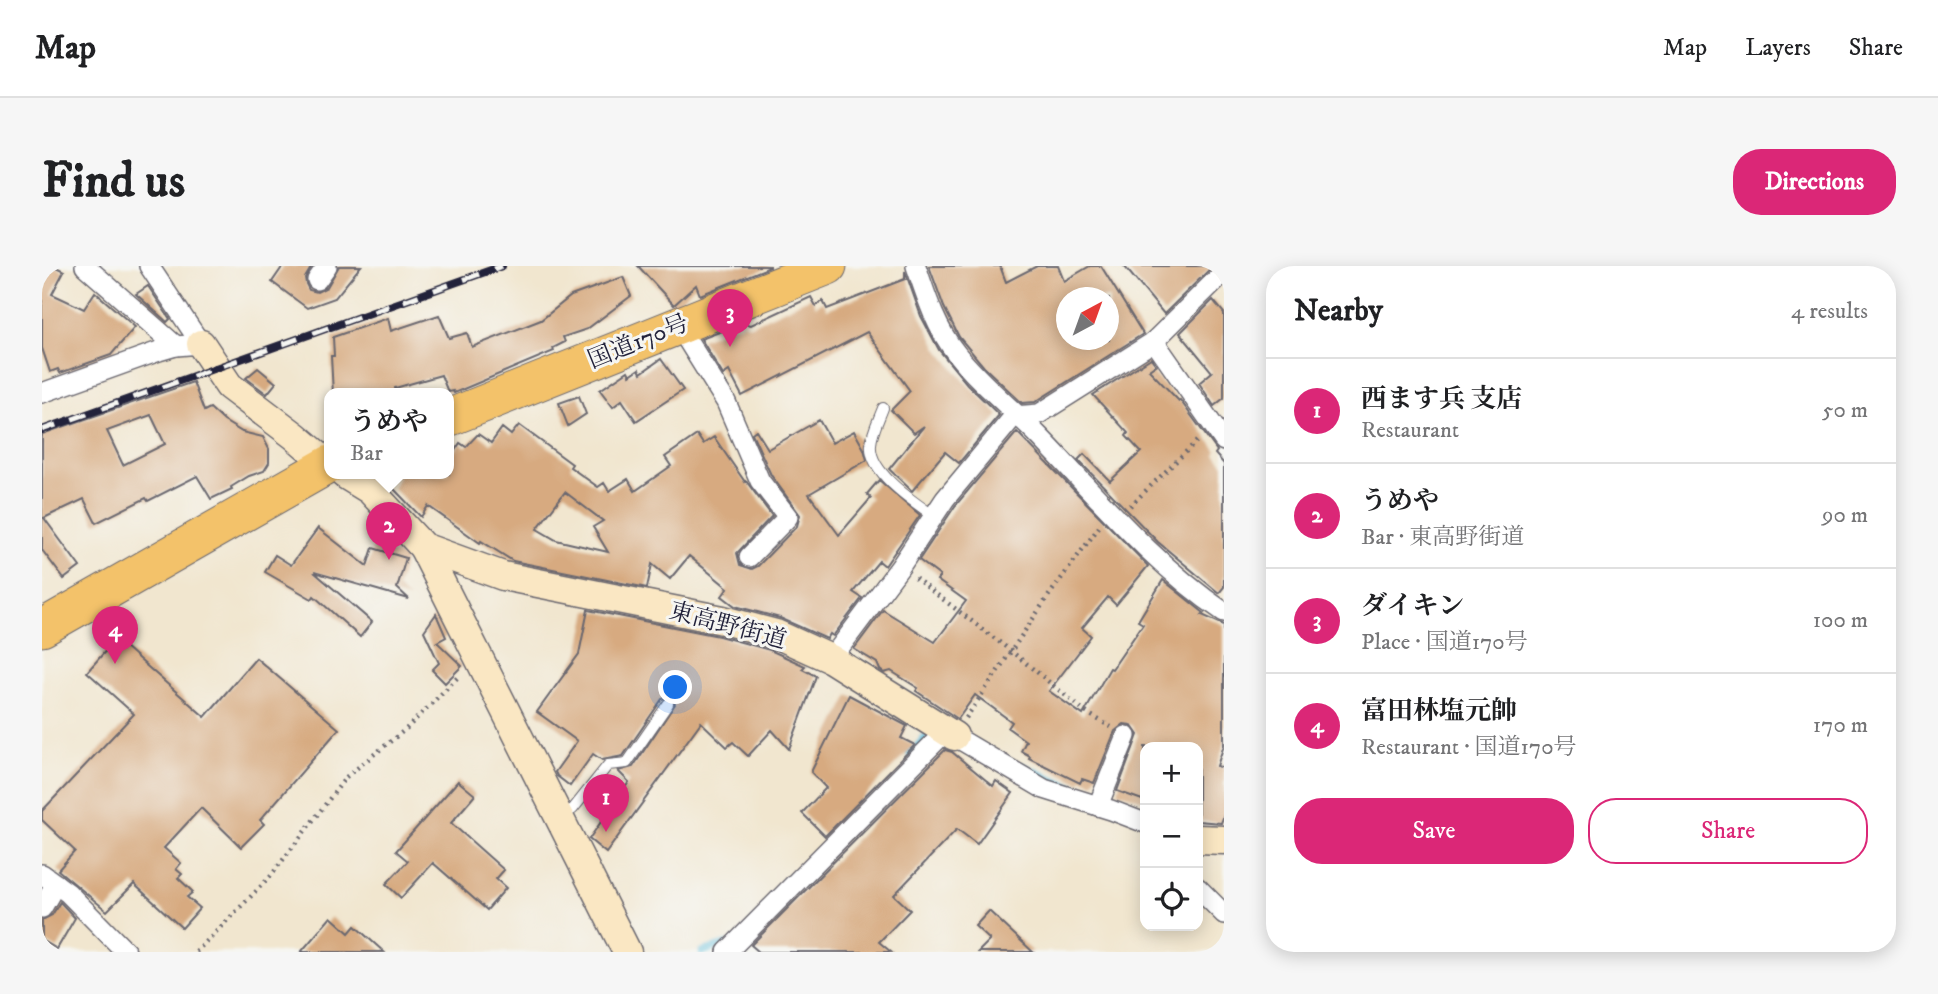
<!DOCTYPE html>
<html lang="en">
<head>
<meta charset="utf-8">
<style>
	body { margin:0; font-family:"IM FELL DW Pica","Noto Serif JP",serif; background:#f6f6f6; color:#202124 }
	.controls { position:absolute; right:21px; bottom:21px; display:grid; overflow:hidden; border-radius:14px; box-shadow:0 4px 18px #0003 }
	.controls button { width:63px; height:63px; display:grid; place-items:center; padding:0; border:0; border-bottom:2px solid #e0e0e0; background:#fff; color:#202124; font:35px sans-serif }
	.compass { position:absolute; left:1014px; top:21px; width:63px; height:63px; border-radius:50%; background:#fff; box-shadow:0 4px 18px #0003; rotate:41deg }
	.you { position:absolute; left:634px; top:422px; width:24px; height:24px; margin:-18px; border:5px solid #fff; border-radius:50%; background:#1a73e8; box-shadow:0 0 0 10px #1a73e833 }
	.badge { display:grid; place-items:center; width:46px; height:46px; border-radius:50%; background:#db2777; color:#fff; font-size:23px; font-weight:700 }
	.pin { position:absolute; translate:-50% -58px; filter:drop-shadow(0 2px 4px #0008) }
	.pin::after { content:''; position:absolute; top:37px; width:24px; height:21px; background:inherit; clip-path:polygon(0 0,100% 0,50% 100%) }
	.popup { position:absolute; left:282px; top:122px; width:130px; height:91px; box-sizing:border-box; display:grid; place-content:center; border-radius:14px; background:#fff; filter:drop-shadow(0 2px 5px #0005); font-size:23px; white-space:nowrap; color:#757577 }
	.popup b { font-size:26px; color:#202124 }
	.popup::after { content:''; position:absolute; left:50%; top:100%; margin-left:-14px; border:14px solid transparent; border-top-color:#fff }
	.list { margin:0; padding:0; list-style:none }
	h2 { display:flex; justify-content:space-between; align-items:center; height:91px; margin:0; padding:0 28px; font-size:30px }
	h2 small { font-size:23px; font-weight:400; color:#757577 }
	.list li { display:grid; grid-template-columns:46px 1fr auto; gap:21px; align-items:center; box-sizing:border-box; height:105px; padding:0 28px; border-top:2px solid #e0e0e0 }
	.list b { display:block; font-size:26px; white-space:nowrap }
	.list p { margin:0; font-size:23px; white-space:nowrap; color:#757577 }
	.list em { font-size:23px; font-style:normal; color:#757577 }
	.actions { display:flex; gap:14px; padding:21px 28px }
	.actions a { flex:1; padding:16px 0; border:2px solid #db2777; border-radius:28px; text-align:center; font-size:24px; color:#db2777 }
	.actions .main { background:#db2777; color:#fff }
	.icon { flex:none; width:38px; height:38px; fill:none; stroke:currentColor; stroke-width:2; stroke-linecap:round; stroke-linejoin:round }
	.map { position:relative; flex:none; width:1182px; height:686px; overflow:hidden; border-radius:28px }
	header { display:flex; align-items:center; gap:42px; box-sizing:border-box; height:98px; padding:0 35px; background:#fff; border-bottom:2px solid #e0e0e0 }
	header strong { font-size:33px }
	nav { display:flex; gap:38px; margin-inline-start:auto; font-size:24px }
	.intro { display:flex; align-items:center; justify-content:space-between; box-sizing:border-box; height:168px; padding:0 42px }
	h1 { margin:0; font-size:49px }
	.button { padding:18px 32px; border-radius:28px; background:#db2777; color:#fff; font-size:24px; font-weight:700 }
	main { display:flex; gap:42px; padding:0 42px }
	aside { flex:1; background:#fff; border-radius:28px; box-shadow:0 4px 18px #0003 }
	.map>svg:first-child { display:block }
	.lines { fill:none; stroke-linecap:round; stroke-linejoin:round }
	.stream { stroke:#5ebddc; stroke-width:7 }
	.building { fill:#d7aa80; fill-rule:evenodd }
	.lane-casing { stroke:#6a676f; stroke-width:12 }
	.street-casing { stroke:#6a676f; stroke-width:22 }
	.secondary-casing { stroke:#6a676f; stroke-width:31 }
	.highway-casing { stroke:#6a676f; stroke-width:39 }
	.path { stroke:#6a676f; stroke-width:4.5; stroke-dasharray:2 5; stroke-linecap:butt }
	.lane { stroke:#fff; stroke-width:10 }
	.street { stroke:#fff; stroke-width:19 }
	.secondary { stroke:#fae7c3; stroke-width:28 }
	.highway { stroke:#f3c26a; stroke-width:37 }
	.rail-casing { stroke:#22223b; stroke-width:8 }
	.rail { stroke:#f6f6f2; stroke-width:5; stroke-dasharray:16; stroke-linecap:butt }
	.labels { text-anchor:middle; stroke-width:6; stroke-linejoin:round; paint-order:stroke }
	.street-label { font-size:24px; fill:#22223b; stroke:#f6f6f2 }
</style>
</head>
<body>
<header>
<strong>Map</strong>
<nav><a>Map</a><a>Layers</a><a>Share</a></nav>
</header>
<div class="intro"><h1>Find us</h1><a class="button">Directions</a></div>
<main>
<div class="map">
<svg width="1182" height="686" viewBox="0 0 1182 686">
	<rect width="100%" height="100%" fill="#f6f6f2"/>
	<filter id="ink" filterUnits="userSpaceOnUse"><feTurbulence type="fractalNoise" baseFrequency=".0143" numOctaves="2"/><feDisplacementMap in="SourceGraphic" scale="14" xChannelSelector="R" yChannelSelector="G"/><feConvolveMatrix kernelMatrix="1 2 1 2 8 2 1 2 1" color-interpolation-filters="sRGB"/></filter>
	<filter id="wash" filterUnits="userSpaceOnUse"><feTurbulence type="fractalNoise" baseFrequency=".00686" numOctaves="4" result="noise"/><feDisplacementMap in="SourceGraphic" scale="28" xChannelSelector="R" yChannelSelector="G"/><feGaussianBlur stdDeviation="1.57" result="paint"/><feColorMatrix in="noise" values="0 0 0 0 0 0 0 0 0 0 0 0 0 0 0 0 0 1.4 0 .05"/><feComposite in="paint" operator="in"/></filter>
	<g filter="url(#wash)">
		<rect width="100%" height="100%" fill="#f1e6cf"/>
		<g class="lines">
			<g class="stream">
				<polyline points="868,488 884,470 893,467"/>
				<polyline points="980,500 1046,527"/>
				<polyline points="1064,532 1103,546"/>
				<polyline points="660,686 685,678"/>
			</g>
		</g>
		<g id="blocks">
			<g class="building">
				<polygon points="0,0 12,0 22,5 10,28 42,43 53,26 93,61 69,89 18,107 16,103 8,106 0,82"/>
				<polygon points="241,0 270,0 263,12 264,18 267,24 275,26 285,21 297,0 319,0 293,32 265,42 230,16"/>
				<polygon points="596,0 728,0 728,1 658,29 654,19 632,39"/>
				<path d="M887,0H958L964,16L995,0H1016L1022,15L1048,0H1059L1101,68L993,136L980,137L942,101L917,71L902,41ZM1025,32H1067V74H1025Z"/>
				<polygon points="1082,0 1171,0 1122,48"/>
				<polygon points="863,5 879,50 897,84 925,118 957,149 917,197 903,186 870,225 847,203 882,160 872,167 849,144 868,125 825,66 700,130 687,105 681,109 659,73 701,57 709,59 769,31 774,40 781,35 785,43 863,13"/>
				<polygon points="581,11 589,30 545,63 521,71 523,76 511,82 512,85 412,127 411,125 406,126 399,109 353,122 354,128 291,128 289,90 292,90 291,71 346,52 349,65 397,49 407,72 425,67 430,81 499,54 529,30"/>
				<polygon points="106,20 128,53 125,56 94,28"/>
				<polygon points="1171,34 1182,47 1182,132 1172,140 1157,117 1170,106 1138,67"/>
				<polygon points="1109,92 1114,99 1107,104 1137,135 1138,134 1175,185 1173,188 1182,198 1182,321 1177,327 1116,276 1036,194 1042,188 1068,215 1099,186 1084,170 1086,167 1051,129"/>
				<polygon points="619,93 641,124 594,155 580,134 571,141 558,124 586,105 588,109 597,103 599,107"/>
				<polygon points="216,102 234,117 225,128 204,112"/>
				<path d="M151,116L162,145L168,142L182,155L200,166L221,171L227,183V197L222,205L207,210L189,221L190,223L169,233L155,210L106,235L104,232L54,257L42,233L2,252L38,301L22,313L0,284V168ZM109,149L123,178L81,199L65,165Z"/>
				<polygon points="537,130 544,148 526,160 517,137"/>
				<path d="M777,154L790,177L812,165L822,183L825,194L767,228L797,269L829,232L825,228L837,214L878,249L843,300L837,295L811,326L820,332L791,370L788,368L785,373L738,352L693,340L680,330L686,322L647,290L628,313L610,298L605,322L471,295L439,275L438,277L386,240L379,251L351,222L357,208H407V193L418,177L424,181L436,168L449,177L460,162L469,169L477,159L530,198L528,201L556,221L562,217L567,225L586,213L593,225L629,200L623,191L655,169L661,178L672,171L703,216L704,215L730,250L695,287L698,299L710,303L716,300L755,260L758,249L729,209L710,167L714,164L726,183ZM523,226L561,255L551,261L566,286L514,274L495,263Z"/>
				<polygon points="975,166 1106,300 1074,339 1066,331 1040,362 1049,370 1007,425 1041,449 1068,402 1070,403 1101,358 1096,355 1121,314 1162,347 1160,349 1182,359 1182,479 1175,500 1182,502 1182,549 1179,557 1156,555 1156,481 1103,481 1103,535 1075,525 1096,469 1089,459 1082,458 1073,465 1052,517 1040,513 1038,517 987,492 988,490 979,485 984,475 966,462 970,456 933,429 916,453 874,425 876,422 849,405 842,407 838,404 835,397 812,383 841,344 893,376 924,335 895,314 898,310 877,294 913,240"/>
				<polygon points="276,262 325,300 331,282 364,292 355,322 367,333 272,306 330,356 318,371 272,330 270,333 223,306 233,289 249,299"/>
				<polygon points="546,344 677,370 728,384 763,400 760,403 774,410 747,483 730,464 706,490 691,476 685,481 659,456 564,587 547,573 587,516 576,505 591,501 633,438 627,431 620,433 581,490 560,494 551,488 528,520 515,510 513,506 535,475 495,446 537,388"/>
				<polygon points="394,348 404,371 395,376 420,400 403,417 390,404 397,397 382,365"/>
				<polygon points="74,373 163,451 214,392 297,463 218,554 222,558 199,581 159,542 122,582 139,597 134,603 140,608 136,612 151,626 145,631 158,642 140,662 92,618 65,645 16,604 33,585 0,554 0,545 92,448 45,406"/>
				<polygon points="807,429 865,460 859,472 873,479 783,570 760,547 784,522 769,506"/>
				<polygon points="903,484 910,486 951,520 954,515 971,527 935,578 915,563 852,629 868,644 837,676 849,686 717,686 709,679"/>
				<polygon points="416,515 433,529 409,557 462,604 454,613 464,622 445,644 391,597 359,632 344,618 366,595 354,585"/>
				<polygon points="18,636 33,652 15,683 0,674 0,654 10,649"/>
				<polygon points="947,645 991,686 936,686 948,674 933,660"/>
				<polygon points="289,651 307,667 313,660 342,686 259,686"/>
			</g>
		</g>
	</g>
	<g filter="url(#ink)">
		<use href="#blocks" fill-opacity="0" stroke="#6a676f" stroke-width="2"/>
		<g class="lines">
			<g class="lane-casing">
				<g id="lane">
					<path d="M841,142C837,153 830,166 829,178C826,206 872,236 892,250"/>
					<polyline points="518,550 531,543 566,499 585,497 626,438"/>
				</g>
			</g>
			<g class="street-casing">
				<g id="street">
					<polyline points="43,0 134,80"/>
					<polyline points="107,0 159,78"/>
					<path d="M874,0C884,30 894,62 914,87C938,118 970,142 997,170C1056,231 1111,298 1182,346"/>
					<polyline points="275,14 285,0"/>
					<polyline points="636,59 684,136 718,215 746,251 707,291"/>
					<polyline points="1112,75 1182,175"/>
					<polyline points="0,127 117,85 134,80 159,78"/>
					<polyline points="789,393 858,301 903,233 972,150 997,148 1111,76 1182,6"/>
					<polyline points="912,470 1002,523 1069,544 1103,557"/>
					<polyline points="1056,540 1084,470"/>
					<polyline points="0,608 26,627 84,686"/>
					<polyline points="1156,622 1182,648"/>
					<polyline points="0,642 14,618"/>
					<polyline points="685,686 904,465"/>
				</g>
			</g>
			<g class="secondary-casing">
				<g id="secondary">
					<polyline points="159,78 187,120 253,170 288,200"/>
					<polyline points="302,208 328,224 381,281 461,310 681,354 734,368 789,393 912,470"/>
					<polyline points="381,281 585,686"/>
					<polyline points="1156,573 1182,574"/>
				</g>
			</g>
			<g class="highway-casing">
				<g id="highway">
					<polyline points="406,152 786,0"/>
					<polyline points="0,362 288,198"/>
				</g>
			</g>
			<g class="path">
				<polyline points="1088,240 1157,173"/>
				<polyline points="873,312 969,385 1045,447 1069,461"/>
				<polyline points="924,452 1005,332 1057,261"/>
				<polyline points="154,686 228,611 304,511 365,462 418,409"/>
			</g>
			<use href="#lane" class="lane"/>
			<use href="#street" class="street"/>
			<use href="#secondary" class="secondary"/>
			<use href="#highway" class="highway"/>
			<g class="rail-casing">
				<polyline id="rail" points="0,164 460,0"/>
			</g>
			<use href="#rail" class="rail"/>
		</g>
	</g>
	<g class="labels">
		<g class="street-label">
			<text transform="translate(596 75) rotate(-22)" y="8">国道170号</text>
			<text transform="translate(686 359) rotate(15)" y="8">東高野街道</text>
		</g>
	</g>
</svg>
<div class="controls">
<button>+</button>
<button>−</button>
<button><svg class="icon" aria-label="locate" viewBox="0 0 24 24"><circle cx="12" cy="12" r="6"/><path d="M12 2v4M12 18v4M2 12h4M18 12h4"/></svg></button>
</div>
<svg class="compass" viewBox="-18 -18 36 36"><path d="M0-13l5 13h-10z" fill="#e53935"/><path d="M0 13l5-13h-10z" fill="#757577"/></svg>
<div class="you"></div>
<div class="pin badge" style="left:564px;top:566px">1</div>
<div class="pin badge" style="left:347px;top:294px">2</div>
<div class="popup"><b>うめや</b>Bar</div>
<div class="pin badge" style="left:688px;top:81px">3</div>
<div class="pin badge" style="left:73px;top:398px">4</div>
</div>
<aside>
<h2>Nearby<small>4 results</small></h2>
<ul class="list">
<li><span class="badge">1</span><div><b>西ます兵 支店</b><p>Restaurant</p></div><em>50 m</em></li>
<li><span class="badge">2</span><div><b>うめや</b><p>Bar · 東高野街道</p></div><em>90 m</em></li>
<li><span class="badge">3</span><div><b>ダイキン</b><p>Place · 国道170号</p></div><em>100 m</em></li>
<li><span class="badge">4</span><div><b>富田林塩元帥</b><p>Restaurant · 国道170号</p></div><em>170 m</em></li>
</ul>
<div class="actions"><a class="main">Save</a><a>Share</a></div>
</aside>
</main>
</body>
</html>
